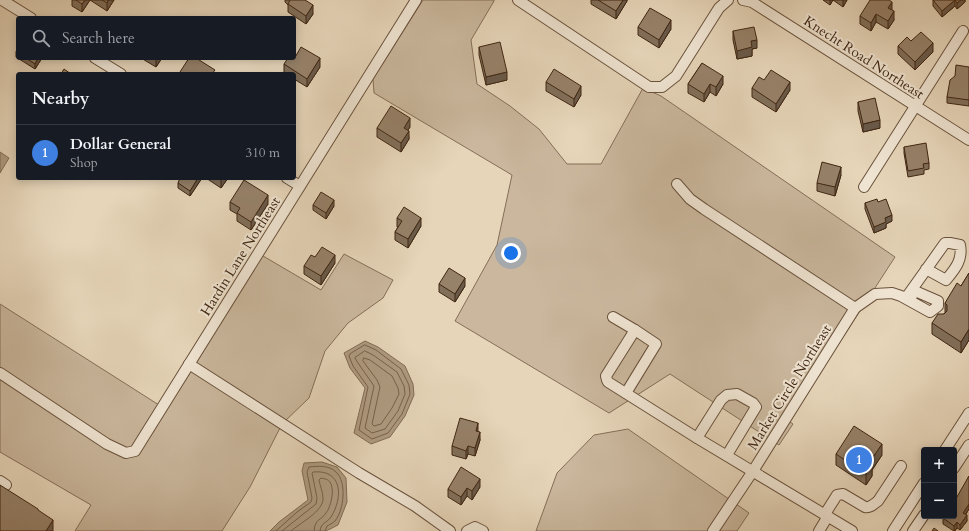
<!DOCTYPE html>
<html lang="en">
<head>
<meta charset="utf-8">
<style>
	body { margin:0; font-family:Cardo,serif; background:#20242c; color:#f1f3f6 }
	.controls { position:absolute; right:12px; bottom:12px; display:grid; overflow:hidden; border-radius:4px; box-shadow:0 2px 10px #0003 }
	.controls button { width:36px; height:36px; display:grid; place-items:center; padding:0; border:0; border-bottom:1px solid #363941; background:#171b24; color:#f1f3f6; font:20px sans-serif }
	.you { position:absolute; left:511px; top:253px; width:14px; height:14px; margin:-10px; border:3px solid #fff; border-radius:50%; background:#1a73e8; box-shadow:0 0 0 6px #1a73e833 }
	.badge { display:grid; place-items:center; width:26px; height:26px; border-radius:50%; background:#7c3aed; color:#fff; font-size:13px; font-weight:700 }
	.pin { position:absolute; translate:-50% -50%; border:2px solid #fff; box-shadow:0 1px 4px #0006 }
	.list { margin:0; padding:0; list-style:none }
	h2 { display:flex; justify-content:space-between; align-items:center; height:52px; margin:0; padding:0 16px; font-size:17px }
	h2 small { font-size:13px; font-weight:400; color:#9ea1a6 }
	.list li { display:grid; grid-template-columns:26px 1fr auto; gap:12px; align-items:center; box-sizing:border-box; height:56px; padding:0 16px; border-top:1px solid #363941 }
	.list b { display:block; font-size:15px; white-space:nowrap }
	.list p { margin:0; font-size:13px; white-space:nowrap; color:#9ea1a6 }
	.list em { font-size:13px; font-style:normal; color:#9ea1a6 }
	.icon { flex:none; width:22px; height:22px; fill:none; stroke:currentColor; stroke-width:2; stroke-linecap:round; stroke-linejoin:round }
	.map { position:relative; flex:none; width:969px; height:531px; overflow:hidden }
	.search { position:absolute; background:#171b24; box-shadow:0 2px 10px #0003; left:16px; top:16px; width:280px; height:44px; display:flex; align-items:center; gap:10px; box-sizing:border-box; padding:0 14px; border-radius:4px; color:#9ea1a6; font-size:15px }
	.panel { position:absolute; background:#171b24; box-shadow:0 2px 10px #0003; left:16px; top:72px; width:280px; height:108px; border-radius:4px }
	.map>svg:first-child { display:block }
	.green { fill:#cab79d; stroke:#856e58 }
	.water { fill:#ae9a80; stroke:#826c54 }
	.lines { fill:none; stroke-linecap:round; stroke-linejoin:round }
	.shore { stroke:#776049; stroke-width:1 }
	.minor-casing { stroke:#6a523c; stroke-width:12 }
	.minor { stroke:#efe4d2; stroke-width:10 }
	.wall { fill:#816f5a; stroke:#402612 }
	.shaded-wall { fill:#695a4a; stroke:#402612 }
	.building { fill:#968169; stroke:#402612 }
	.labels { text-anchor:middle; stroke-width:4; stroke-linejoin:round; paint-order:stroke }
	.street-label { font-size:14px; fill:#402612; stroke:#efe4d2 }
</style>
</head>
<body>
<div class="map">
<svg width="969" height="531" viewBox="0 0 969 531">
	<rect width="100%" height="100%" fill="#e6d5b9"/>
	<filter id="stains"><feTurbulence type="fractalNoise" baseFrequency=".005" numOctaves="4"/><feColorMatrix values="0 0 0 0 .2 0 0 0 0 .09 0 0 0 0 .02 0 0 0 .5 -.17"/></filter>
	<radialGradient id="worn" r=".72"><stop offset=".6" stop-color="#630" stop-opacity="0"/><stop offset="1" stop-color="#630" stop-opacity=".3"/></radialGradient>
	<g class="green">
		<polygon points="423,0 494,0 494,1 471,40 477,84 510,106 539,129 567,164 601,164 643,88 661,96 895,257 814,382 785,418 793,424 779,445 670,374 609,413 455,321 497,245 512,175 374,93 373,79"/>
		<polygon points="258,253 321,290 344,254 393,280 383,298 348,323 325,351 309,398 282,424 250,487 222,531 75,531 91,505 0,452 0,304 159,405"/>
		<polygon points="628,429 749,513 737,531 536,531 557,473 594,435"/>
	</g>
	<g class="water">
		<polygon points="0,152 9,158 0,173"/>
		<polygon points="365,341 378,347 405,366 413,384 414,395 405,416 390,437 371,444 354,433 365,388 350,368 344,353"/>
		<polygon points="322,462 337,467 346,478 347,502 338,525 326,531 270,531 279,522 308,500 302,471 304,463"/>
	</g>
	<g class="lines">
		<g class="shore">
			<polygon points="365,345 376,350 401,369 409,385 410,394 402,414 388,433 372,439 359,430 368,387 353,366 349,356 350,354"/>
			<polygon points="365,351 373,355 397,372 404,386 405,394 398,411 385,429 372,433 365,428 374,386 358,363 355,358"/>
			<polygon points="364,358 370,360 392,376 398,388 399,394 392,408 381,424 374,426 372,424 380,387 377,380 363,361"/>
			<path d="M276,531L297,512L311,502L312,498L307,472L309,467C318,466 329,465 336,472C347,482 344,510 335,521C333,523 329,525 327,526L325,531"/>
			<path d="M282,531L316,504L317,498L312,473L313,472C343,469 343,498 331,517C327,523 321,522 320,531"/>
			<path d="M291,531C300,523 324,511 323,498C323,492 320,486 319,480L321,478C325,479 328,479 330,482C335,489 331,507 326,513C321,521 315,518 314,531"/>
		</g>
		<g class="minor-casing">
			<g id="minor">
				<polyline points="2,0 31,18"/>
				<polyline points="518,0 649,87 662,87 676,76 719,8 728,0"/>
				<polyline points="743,0 752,2 969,140"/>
				<polyline points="95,58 121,74"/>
				<polyline points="287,178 300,186"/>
				<polyline points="677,184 690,199 704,209 855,308"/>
				<polyline points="864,187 963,31"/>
				<path d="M908,295L945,243H950L960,245C963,260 955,269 946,280L926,269"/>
				<polyline points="613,317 635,330 606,376 607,380 608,382 697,438 852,531"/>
				<polyline points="189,364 359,473 415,506 450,531"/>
				<polyline points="0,373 107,444 126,453 135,451 416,0"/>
				<polyline points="626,393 656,344 635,330"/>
				<polyline points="697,438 721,400 727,395 737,394 753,403 756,407 727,455"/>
				<polyline points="945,450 969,413"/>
				<polyline points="954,468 969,445"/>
				<polyline points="0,481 6,485"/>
				<path d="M825,514L837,495L843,494L865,507C870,508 874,504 878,501L901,466"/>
				<polyline points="467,531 475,527 483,531"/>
				<polyline points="713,531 753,471 855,308 875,294 892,293 901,296 930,312 938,306 938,301 915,291 909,300"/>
				<polyline points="819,531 828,516"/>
				<polyline points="893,531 924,483"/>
				<polyline points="913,531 924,515"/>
			</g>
		</g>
		<use href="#minor" class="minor"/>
	</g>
	<g class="wall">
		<polygon points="72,0 114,0 107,11 90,0 82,12 72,6"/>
		<polygon points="285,0 305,0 313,14 306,24 288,12 288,5 285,2"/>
		<polygon points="591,0 627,0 627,1 616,19 591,4"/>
		<polygon points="823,0 847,0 843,7 833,0 830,5"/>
		<polygon points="933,0 965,0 965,2 957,9 955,6 942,17 933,6"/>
		<polygon points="892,10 894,20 888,29 876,22 871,31 860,24 860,16"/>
		<polygon points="638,27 671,29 659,48 638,35"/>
		<polygon points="733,31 757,48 752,49 752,56 737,59 733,40"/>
		<polygon points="911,41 933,52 915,70 898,54 898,46"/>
		<polygon points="479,47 507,80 486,85 479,55"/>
		<polygon points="18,48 18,58 42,58 35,69 16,57 16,52"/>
		<polygon points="141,58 162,58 156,67"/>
		<polygon points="702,63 723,84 716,96 710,92 704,102 688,93 688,84"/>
		<polygon points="284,64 320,67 307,87 294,79 294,74 286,74 284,73"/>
		<polygon points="969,67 969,106 947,103 947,97"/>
		<polygon points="764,80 790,90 776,112 752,97 752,88"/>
		<polygon points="546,82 581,95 574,107 546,91"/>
		<polygon points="858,102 880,128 863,132 858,111"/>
		<polygon points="410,127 408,130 409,139 401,152 377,137 377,128"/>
		<polygon points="904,147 929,163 929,169 924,170 924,174 908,177 904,153"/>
		<polygon points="841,175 835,196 817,191 817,183"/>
		<polygon points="202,178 190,196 178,188 178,183"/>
		<polygon points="206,178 228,178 221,188"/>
		<polygon points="230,202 268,204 251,230 237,221 237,214 230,210"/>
		<polygon points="878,202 892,221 886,224 886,228 874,233 865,209 865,203"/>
		<polygon points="313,205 334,206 326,219 313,210"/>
		<polygon points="397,218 421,226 408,248 395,240 395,232 398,227 397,227"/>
		<polygon points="315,257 335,263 321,285 304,274 304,266"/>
		<polygon points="969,273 969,340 961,353 932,334 932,323 945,313 945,303 961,286"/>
		<polygon points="439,284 465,286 455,302 439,292"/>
		<polygon points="478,432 480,440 475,456 468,454 466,459 452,455 452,446"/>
		<polygon points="836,454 882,455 872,470 872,476 866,485 836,465"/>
		<polygon points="969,476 969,509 966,514 967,521 960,530 957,528 955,531 954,531 943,524 943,518 959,495"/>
		<polygon points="480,487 472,500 467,496 461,505 448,497 448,489"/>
	</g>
	<g class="shaded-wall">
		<polygon points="85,0 90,0 82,12 82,4"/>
		<polygon points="108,0 114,0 107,11 107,3"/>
		<polygon points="623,0 627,0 627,1 616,19 616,11"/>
		<polygon points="830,0 833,0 830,5"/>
		<polygon points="843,0 847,0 843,7"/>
		<polygon points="955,0 955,6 942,17 942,11"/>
		<polygon points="961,0 965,0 965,2 957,9 957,3"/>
		<polygon points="892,2 892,11 888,8"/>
		<polygon points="313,5 313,14 306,24 306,16"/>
		<polygon points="894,11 894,20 888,29 888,21"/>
		<polygon points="876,14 876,22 871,31 871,23"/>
		<polygon points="671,20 671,29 659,48 659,40"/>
		<polygon points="757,40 757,48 752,49 752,56 737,59 737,51 751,41"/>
		<polygon points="933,43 933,52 915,70 915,62"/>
		<polygon points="38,58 42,58 35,69 35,64"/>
		<polygon points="157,58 162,58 156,67 156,59"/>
		<polygon points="320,58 320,67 307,87 307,79"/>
		<polygon points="507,72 507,80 486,85 486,77"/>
		<polygon points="723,76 723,84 716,96 716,87"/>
		<polygon points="790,82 790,90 776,112 776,104"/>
		<polygon points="710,84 710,92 704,102 704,94"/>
		<polygon points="581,86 581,95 574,107 574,99"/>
		<polygon points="410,118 410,127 404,136 404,128"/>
		<polygon points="880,120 880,128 863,132 863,124"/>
		<polygon points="409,131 409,139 401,152 401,143"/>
		<polygon points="841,167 841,175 835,196 835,187"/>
		<polygon points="198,178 202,178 190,196 190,191"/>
		<polygon points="222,178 228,178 221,188 221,180"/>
		<polygon points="268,195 268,204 251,230 251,222"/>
		<polygon points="334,200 334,206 326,219 326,213"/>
		<polygon points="892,215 892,221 886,224 886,228 874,233 874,227 885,218"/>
		<polygon points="421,218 421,226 408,248 408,239"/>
		<polygon points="335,255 335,263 321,285 321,276"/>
		<polygon points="465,278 465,286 455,302 455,294"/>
		<polygon points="969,329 969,340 961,353 961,342"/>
		<polygon points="478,423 478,432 476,431"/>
		<polygon points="480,432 480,440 475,456 475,448"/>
		<polygon points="882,444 882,455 872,470 872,476 866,485 866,474 869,463"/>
		<polygon points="468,446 468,454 466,459 466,451"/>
		<polygon points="480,479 480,487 472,500 472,491"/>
		<polygon points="467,488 467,496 461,505 461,497"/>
		<polygon points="969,504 969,509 963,518 963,513"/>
		<polygon points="967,515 967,521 960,530 960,525"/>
		<polygon points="53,520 53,531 46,531"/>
		<polygon points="957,522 957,528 954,531 954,526"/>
	</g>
	<g class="building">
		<polygon points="76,0 85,0 82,4"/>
		<polygon points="102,0 108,0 107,3"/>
		<polygon points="290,0 305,0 313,5 306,16 288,4"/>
		<polygon points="598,0 623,0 616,11"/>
		<polygon points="870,0 889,0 892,2 888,8 894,11 888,21 876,14 871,23 860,16"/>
		<polygon points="933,0 955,0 942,11"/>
		<polygon points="955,0 961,0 957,3"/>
		<polygon points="650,8 671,20 659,40 638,27"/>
		<polygon points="754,27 757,40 751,41 752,47 737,51 733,31"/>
		<polygon points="921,32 933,43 915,62 898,46 907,37 911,41"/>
		<polygon points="500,42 507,72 486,77 479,47"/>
		<polygon points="301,47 320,58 307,79 284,64 288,58 293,58 294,59"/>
		<polygon points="18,48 18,53 16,52"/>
		<polygon points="26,58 38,58 35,64"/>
		<polygon points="189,58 196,58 215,70 212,74 184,74 180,72"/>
		<polygon points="702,63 723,76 716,87 710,84 704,94 688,84"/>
		<polygon points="956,65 969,67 969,100 947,97 950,80 955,76"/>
		<polygon points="64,69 71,74 61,74"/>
		<polygon points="554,69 581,86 574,99 546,82"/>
		<polygon points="771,70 790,82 776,104 752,88 759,77 764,80"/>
		<polygon points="875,98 880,120 863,124 858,102"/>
		<polygon points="391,106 410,118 404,128 409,131 401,143 377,128"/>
		<polygon points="926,143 929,163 923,164 924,168 908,171 904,147"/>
		<polygon points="822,162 841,167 835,187 817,183"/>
		<polygon points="180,178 198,178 190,191 178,183"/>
		<polygon points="244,180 268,195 251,222 237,213 240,208 230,202"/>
		<polygon points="321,192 334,200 326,213 313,205"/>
		<polygon points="877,199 878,202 886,199 892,215 885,218 886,222 874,227 865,203"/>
		<polygon points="404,207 421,218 408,239 395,232 402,221 397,218"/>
		<polygon points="322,247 335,255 321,276 304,266 311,255 315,257"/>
		<polygon points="449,268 465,278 455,294 439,284"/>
		<polygon points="969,273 969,329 961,342 932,323 938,314 944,314 947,311 947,305 945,303 957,283 961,286"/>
		<polygon points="460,418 478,423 476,431 480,432 475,448 468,446 466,451 452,446"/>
		<polygon points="854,426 882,444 869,463 872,465 866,474 836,454"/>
		<polygon points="461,467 480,479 472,491 467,488 461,497 448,489"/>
		<polygon points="969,476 969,504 963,513 967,515 960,525 957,522 954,526 943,518 944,516 954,516 954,502"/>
		<polygon points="0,485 38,509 38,510 53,520 46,531 0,531"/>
		<polygon points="934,528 938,531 932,531"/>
	</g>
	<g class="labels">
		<g class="street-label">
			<text transform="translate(864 57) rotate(33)" y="5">Knecht Road Northeast</text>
			<text transform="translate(240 256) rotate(-58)" y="5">Hardin Lane Northeast</text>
			<text transform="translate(789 387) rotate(-58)" y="5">Market Circle Northeast</text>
		</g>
	</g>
	<rect width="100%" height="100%" filter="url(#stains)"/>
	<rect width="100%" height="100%" fill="url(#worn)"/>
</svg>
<div class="controls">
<button>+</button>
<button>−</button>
</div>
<div class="you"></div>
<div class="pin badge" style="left:859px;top:460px;background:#3f7fe0">1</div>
<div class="search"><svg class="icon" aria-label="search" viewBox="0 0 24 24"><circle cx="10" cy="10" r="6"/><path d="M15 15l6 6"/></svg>Search here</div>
<section class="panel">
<h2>Nearby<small></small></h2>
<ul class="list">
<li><span class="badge" style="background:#3f7fe0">1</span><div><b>Dollar General</b><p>Shop</p></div><em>310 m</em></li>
</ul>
</section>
</div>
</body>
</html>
